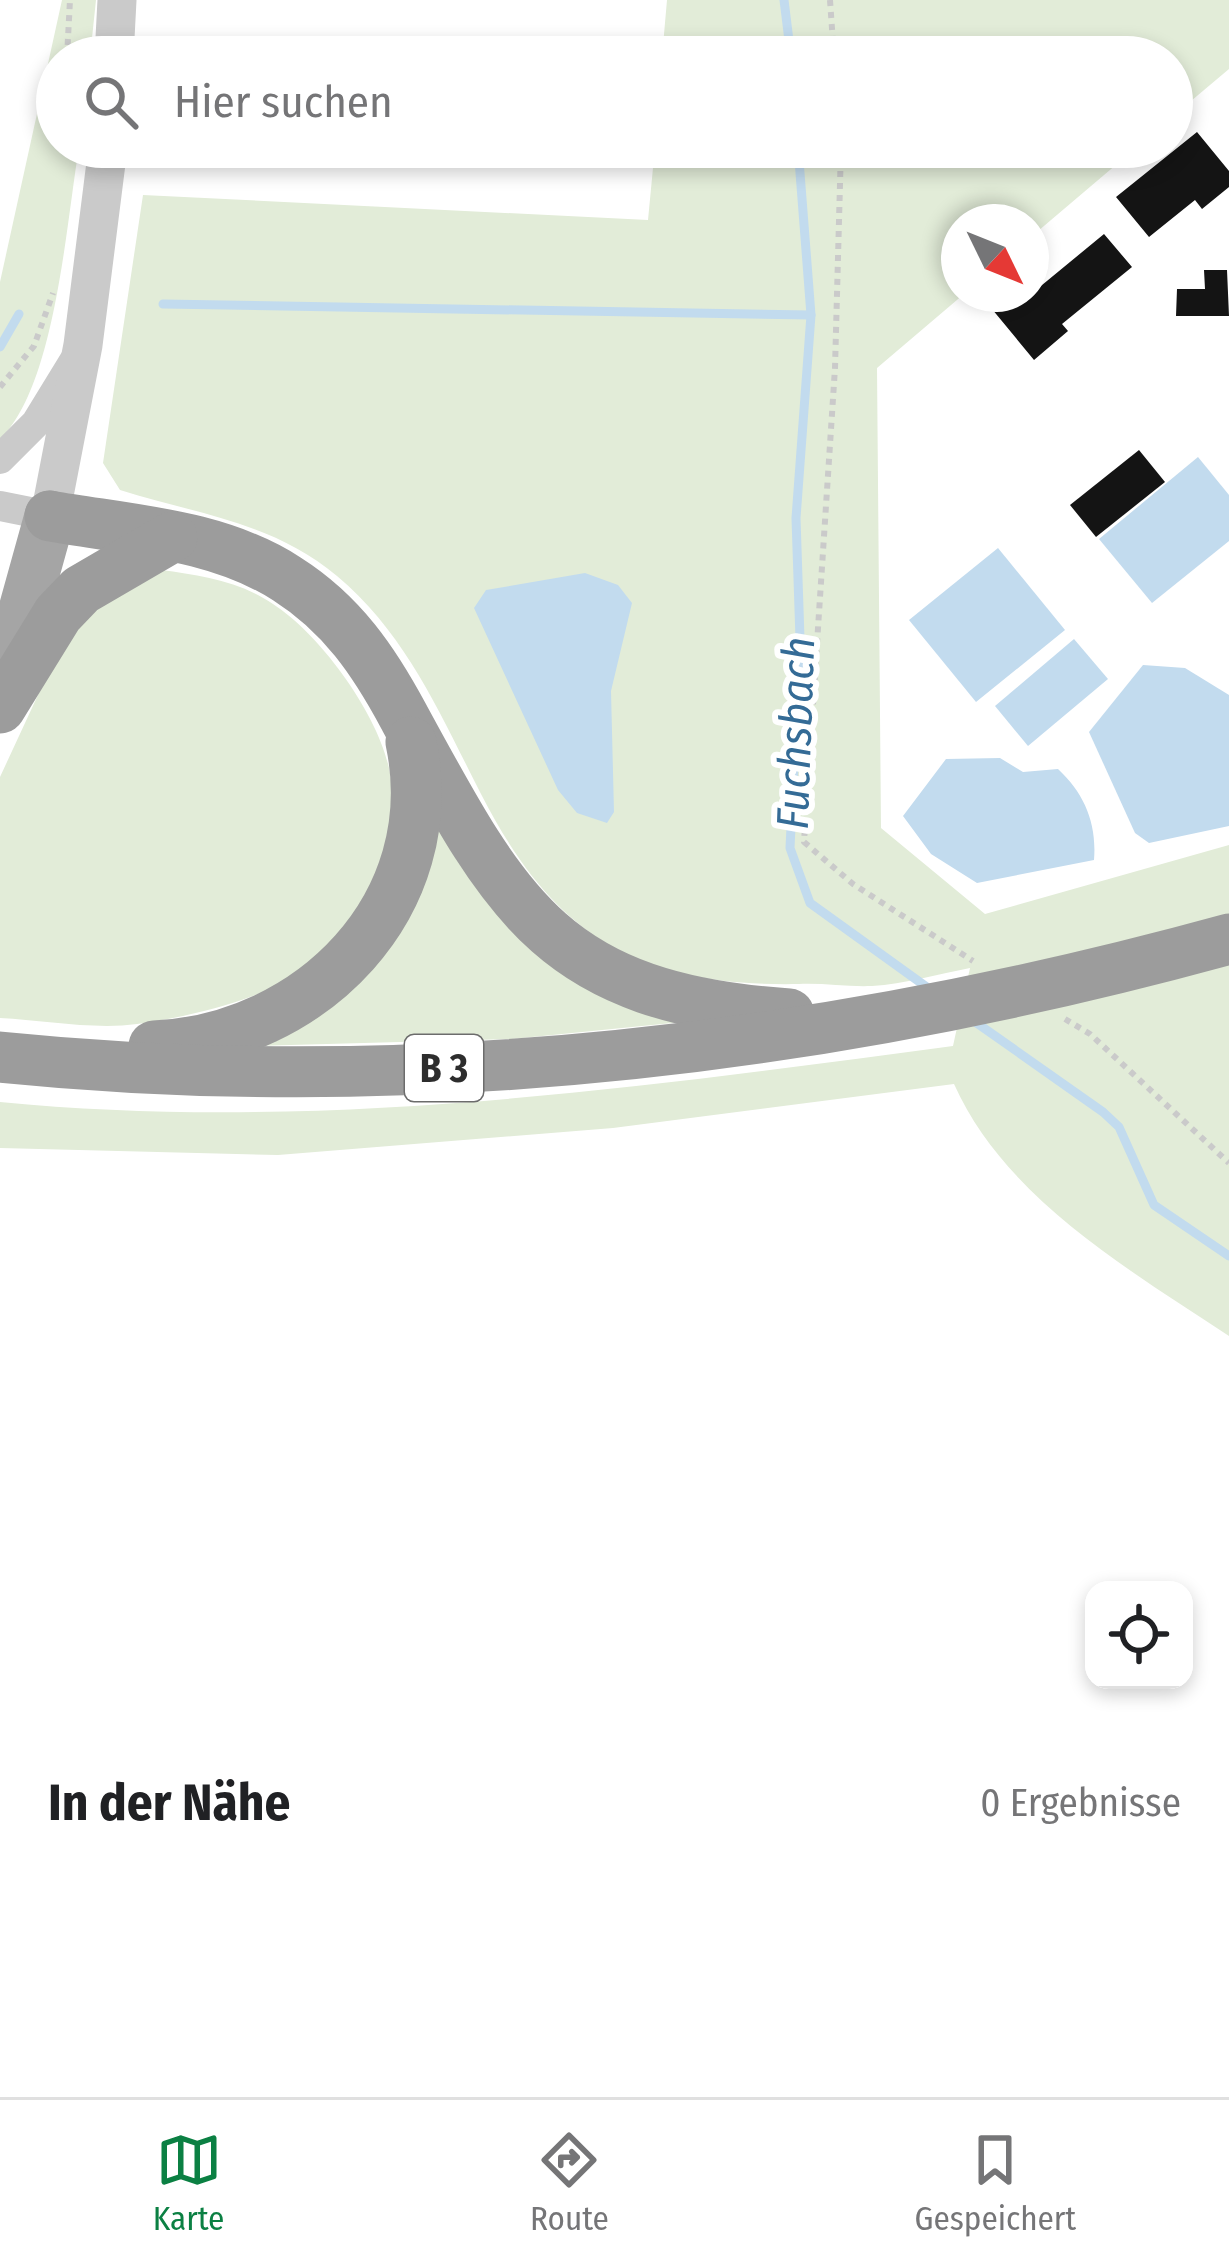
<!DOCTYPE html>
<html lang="de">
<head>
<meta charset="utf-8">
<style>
	body { margin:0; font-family:"Fira Sans Condensed",sans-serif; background:#f6f6f6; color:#202124 }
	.controls { position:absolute; right:36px; bottom:36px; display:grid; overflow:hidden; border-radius:24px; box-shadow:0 6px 18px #0003 }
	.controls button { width:108px; height:108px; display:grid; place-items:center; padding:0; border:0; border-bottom:3px solid #e0e0e0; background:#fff; color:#202124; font:60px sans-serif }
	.compass { position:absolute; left:941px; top:204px; width:108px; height:108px; border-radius:50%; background:#fff; box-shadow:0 6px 18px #0003; rotate:133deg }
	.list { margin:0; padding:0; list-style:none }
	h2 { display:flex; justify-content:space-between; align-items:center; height:156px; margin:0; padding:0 48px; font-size:51px }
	h2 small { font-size:39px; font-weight:400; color:#757577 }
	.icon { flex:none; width:66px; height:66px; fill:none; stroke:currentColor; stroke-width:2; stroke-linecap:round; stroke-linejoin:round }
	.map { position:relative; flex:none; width:1229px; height:1725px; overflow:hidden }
	.search { position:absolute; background:#fff; box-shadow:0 6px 18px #0003; left:36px; right:36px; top:36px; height:132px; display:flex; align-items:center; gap:30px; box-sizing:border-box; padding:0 42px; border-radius:66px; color:#757577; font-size:45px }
	.sheet { height:372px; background:#fff }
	nav { display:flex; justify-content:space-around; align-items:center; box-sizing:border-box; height:168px; border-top:3px solid #e0e0e0; background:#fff; font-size:33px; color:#757577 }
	nav a { display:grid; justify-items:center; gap:6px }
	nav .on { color:#0b8043 }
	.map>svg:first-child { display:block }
	.green { fill:#e2ecd8 }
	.water { fill:#c2dbee }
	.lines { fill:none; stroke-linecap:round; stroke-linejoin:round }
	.stream { stroke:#c2dbee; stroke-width:9 }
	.building { fill:#141414 }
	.path { stroke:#cacaca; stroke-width:6; stroke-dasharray:6 6; stroke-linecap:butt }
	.minor { stroke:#cacaca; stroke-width:30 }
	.tertiary { stroke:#cacaca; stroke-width:39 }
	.primary { stroke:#a5a5a5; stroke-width:51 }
	.trunk { stroke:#9c9c9c; stroke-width:51 }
	.labels { text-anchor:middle; stroke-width:12; stroke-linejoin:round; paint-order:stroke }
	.shield { fill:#fff; stroke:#6c6c6c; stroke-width:3 }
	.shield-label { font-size:39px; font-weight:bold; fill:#2d2d2d }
	.water-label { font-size:45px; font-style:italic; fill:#346b96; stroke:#fff }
</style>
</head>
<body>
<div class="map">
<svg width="1229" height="1725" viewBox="0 0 1229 1725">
	<rect width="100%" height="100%" fill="#fff"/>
	<g class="green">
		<path d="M62,0H96L90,57H57V147H79C66,225 55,387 0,439V282Z"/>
		<polygon points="667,0 1229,0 1229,69 1172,117 1172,57 662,57"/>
		<path d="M655,147H1137L1031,237V222H959V294H964L877,368L881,828L985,914L1229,845V1336C1128,1269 1005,1198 954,1084L613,1128L278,1155L0,1148V1102C319,1133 637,1088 953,1046L970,968C939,974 904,984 872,986C848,987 824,983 799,984C639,987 554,937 481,794C440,714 407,635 337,576C273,522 196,514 120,490L103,463L143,195L648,220Z"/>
		<path d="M161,570C199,575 240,581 273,604C321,635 380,716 390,773C402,843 360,932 301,972C258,1001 187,1017 137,1024C94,1030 43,1020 0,1018V777L69,628L88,604Z"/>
		<polygon points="425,782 474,867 702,1020 512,1039 218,1047 300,1017"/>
	</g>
	<g class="water">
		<polygon points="1198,457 1229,495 1229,541 1152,603 1099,539"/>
		<polygon points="998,548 1065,630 976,702 909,620"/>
		<polygon points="585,573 618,585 632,603 611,691 614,812 607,823 577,813 558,790 474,608 486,590"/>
		<polygon points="1074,639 1108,679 1028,746 995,706"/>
		<polygon points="1143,665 1185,668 1229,695 1229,826 1149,843 1135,833 1089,732"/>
		<path d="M1000,758L1023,772L1058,769C1084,793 1097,823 1094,860L977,883L931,854L903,816L946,759Z"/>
	</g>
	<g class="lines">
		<g class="stream">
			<polyline points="784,0 791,57"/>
			<polyline points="798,147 811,315 796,518 800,639 790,848 810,903 928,988"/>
			<polyline points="163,304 811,315"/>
			<polyline points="0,347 19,314"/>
			<polyline points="971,1019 1103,1112 1119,1127 1154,1205 1229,1256"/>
		</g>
	</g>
	<g class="building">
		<polygon points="1197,132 1229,171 1229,187 1202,209 1195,200 1149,237 1116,197"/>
		<polygon points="1104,234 1132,267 1062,324 1068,331 1034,360 987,303 997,294 1031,294 1031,284 1036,290"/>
		<polygon points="1204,270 1227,270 1229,316 1176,316 1177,289 1205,289"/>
		<polygon points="1139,450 1165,482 1096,537 1070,505"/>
	</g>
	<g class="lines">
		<g class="path">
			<polyline points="830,0 834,57"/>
			<polyline points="67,57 70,0"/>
			<polyline points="841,147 835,368 804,842 853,884 973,961"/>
			<polyline points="0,387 34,346 53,293"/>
			<polyline points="1065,1019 1090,1034 1229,1163"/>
		</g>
		<g class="minor">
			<polyline points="0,459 36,423 74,361"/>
			<polyline points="0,506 50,516"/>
		</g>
		<g class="tertiary">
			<polyline points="114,57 117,0"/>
			<polyline points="50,516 83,345 108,147"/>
		</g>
		<polyline class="primary" points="2,689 50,516"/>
		<g class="trunk">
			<path d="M50,516C130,530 218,534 287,579C342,614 374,661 404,717C508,909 555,998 789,1014"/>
			<polyline points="0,708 58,614 81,590 172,537"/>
			<path d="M154,1046C311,1039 445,905 411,742"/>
			<path d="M0,1057C414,1099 829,1049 1229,939"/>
		</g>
	</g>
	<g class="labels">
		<rect class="shield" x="405" y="1035" width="78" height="66" rx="9"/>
		<g class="shield-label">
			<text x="444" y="1082">B 3</text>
		</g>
		<g class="water-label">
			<text transform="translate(795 733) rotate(-88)" y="16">Fuchsbach</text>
		</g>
	</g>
</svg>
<div class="controls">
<button><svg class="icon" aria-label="locate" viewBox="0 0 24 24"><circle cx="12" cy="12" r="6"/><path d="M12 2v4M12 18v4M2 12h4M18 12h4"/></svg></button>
</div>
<svg class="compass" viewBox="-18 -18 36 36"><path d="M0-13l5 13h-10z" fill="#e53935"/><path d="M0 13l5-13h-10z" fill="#757577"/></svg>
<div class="search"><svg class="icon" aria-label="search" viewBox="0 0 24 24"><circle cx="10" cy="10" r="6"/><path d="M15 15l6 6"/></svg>Hier suchen</div>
</div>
<section class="sheet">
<h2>In der Nähe<small>0 Ergebnisse</small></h2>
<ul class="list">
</ul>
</section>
<nav>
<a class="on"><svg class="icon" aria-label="map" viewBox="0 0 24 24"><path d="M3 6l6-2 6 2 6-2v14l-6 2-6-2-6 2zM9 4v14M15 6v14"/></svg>Karte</a>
<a><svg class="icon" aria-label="directions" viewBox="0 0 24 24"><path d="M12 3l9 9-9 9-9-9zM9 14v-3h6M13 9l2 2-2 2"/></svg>Route</a>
<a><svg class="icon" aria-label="saved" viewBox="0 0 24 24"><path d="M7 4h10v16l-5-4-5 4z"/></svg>Gespeichert</a>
</nav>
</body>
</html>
